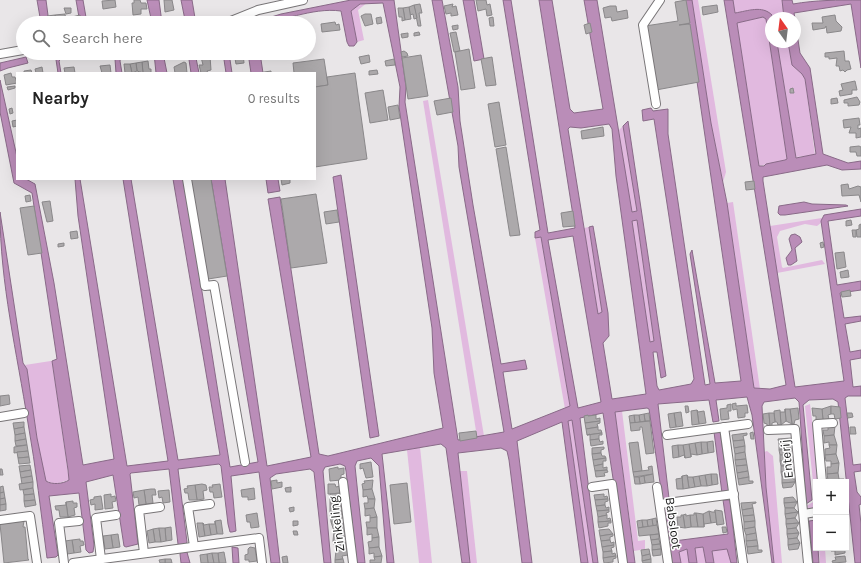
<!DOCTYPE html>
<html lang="en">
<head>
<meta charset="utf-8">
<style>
	body { margin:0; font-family:Karla,sans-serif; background:#f6f6f6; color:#222 }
	.controls { position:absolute; right:12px; bottom:12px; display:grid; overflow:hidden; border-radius:0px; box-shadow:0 4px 16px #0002 }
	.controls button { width:36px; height:36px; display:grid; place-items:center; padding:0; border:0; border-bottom:1px solid #e0e0e0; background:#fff; color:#222; font:20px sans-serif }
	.compass { position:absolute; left:765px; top:12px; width:36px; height:36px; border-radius:50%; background:#fff; box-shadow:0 4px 16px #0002; rotate:346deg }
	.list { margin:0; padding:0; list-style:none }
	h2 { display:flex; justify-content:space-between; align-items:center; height:52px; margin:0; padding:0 16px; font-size:17px }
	h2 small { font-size:13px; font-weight:400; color:#767676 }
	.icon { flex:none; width:22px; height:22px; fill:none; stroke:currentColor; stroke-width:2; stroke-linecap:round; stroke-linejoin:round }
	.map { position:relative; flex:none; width:861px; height:563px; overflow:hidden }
	.search { position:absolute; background:#fff; box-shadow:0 4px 16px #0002; left:16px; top:16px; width:300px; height:44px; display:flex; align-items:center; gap:10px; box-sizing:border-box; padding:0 14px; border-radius:22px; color:#767676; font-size:15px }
	.panel { position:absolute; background:#fff; box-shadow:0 4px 16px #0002; left:16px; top:72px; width:300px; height:108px; border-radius:0px }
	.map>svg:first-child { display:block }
	.green { fill:#e1b9df }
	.water { fill:#ba8db8; stroke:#896a88; fill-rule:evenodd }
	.building { fill:#aca9ab; stroke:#8a888a }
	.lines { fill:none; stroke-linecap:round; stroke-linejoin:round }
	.minor-casing { stroke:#787577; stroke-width:10 }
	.minor { stroke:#fff; stroke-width:8 }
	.labels { text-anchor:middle; stroke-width:3; stroke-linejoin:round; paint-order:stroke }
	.street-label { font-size:13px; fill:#181818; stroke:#fff }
</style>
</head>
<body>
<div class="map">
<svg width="861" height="563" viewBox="0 0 861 563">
	<rect width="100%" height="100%" fill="#e9e6e8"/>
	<g class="green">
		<polygon points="692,0 698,0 726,172 723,182 711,123"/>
		<polygon points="733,0 782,0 784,18 773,18 772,15 760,9 735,13"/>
		<polygon points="368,2 358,10 364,40 357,42 351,11 355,6"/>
		<polygon points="763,17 766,19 787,159 786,160 759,166 737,23"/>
		<polygon points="777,42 788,42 792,65 802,74 805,79 815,155 796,157"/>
		<polygon points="428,100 484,436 477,437 423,101"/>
		<polygon points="623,126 637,211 631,212 618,131"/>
		<polygon points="733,202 760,389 754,388 727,203"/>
		<polygon points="822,218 822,222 817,226 805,224 780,231 777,237 782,267 783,268 822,260 825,264 777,273 770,226"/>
		<polygon points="637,220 654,341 649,342 632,221"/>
		<polygon points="589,227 602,312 598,314 584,228"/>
		<polygon points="541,237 570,407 565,409 535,238"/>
		<polygon points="57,360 52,362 69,480 55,484 46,481 37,438 27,369 25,365"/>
		<polygon points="810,404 820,482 816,482 816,509 808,509 806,506 815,501 805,406"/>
		<polygon points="622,411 638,541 645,540 645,549 634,551 615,412"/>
		<polygon points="573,420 593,563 588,563 568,421"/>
		<polygon points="420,447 432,563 419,563 407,450"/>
		<polygon points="767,451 773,456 782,563 774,563 766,486 764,452"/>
		<polygon points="460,471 467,471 477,563 470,563"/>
		<polygon points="703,547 706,563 697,563 695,548"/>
		<polygon points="819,548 825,548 826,563 820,563"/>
		<polygon points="688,549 689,563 681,563 679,552"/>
		<polygon points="728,549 731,563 714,563 712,551"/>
	</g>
	<g class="water">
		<polygon points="37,0 46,0 49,23 41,23"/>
		<polygon points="76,0 83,0 87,23 80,23"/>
		<polygon points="147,0 159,0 162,23 152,23"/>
		<polygon points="181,0 192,0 195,18 185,20"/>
		<path d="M351,0H394L406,87L405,102L458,440L504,432L459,167L458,146L432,0H442L458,87L460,121L473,205L501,364L525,360L527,369L503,372L512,429L570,406L541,237L535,238V232L540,230L503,0H511L548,233L575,228L539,0H552L570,109L574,113L603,109L584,0H597L632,212L637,211L623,126L628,121L666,376L661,378L657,352H653L657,386L659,390L691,384L694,379L654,119L643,121L642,110L651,108L653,111L668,109V134L705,385L710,384L690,254L692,250L715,383L741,381L685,0H692L711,123L727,203L754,388L770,389L786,385L724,0H733L735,13C748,11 762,5 772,15L771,42H777L796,158L816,154L805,79L802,74L792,65L788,42H795V20L800,53L810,68L823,154L848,163L861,161V169L842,170L827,165L763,177V181L795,387L844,381L821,221L824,215L861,209V216L828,221L837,285L861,281V290L840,293L844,318L861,316V321L845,324L850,352L861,350V358L850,360L853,387L861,386V396H848L845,398L853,465L861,464V471L854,472L857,492L861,497V504L859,505L861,524V563H855L838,402L833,399L809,400L803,405L812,500L806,504L800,415L799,402L795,398L764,402L762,406L766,487L774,563H772L752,415L747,397L716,400L719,421L713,422L709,400L658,404L674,541L728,534L723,500H730L737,563H731L727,549L712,551L714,563H706L703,547L695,548L697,563H689L687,549L679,552L681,563H672L649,409L647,408L615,412L635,563H626L603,413L580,418L598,563H593L572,420L568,421L588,563H581L562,422L517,441L532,563H522L509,460L507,451L501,448L458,453L470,563H462L446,448L441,444L382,454L394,563H387L379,466L371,458L357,461L355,466L365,563H357L346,471L345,466L340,464L325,467L323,471L331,563H324L314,472L310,469L276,474L270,478L280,563H271L259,472L231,476L236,531L232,532H230L228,524L221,466L219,464L178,469L187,542L185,545L190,563H181L180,554L181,551L178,544L169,469L131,473L130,474L138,544L126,547L124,546L113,475L86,482L94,545L93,552L89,553L86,550L79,493L49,496L58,555L56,557L47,558C41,513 36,468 28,423C17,353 0,283 0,212L23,363L27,369L37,438L46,481C52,485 63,484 69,480L68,470L52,361L57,359L32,193L14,183L0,112V80L17,157V179H26L35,184L54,283L83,465L114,459L78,216L75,179H80L127,466L168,461L123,179H131L178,460L220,455L173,179H184L230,467L258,462L211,179H225L267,466L311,457L268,199L280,197L319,454L328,456L443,428L434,373L432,328L399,107L400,87L383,3L360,4L351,11L357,42L354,46H349L347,42L341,11C311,7 282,23 252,23L281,14ZM763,17L766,19L787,159L785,160L766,164L764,166H759L737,23ZM609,124L612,129L616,176L646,394L612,399L603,343L609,336L608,313L593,226L589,227L602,312L598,314L568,129L570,127L581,128ZM637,220L654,341L650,342L632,221ZM573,236L601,402L578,408L548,240Z"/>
		<polygon points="463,0 474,0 484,59 474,61"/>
		<path d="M782,0H792L793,4C816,0 838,0 861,0V68L851,4L794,13L795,18H784Z"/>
		<polygon points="55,53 90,53 61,59 59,61 61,73 58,73"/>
		<polygon points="110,53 130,53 121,56 120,61 122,73 116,73 115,59"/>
		<polygon points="154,53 163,53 167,73 156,73"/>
		<polygon points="188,53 195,53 199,73 191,73"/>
		<polygon points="223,53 229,53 232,73 226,73"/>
		<polygon points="248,53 260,53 263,73 251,73"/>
		<polygon points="26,57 28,63 8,68 0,71 0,63"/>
		<polygon points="341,175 379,436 370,438 333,177"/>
		<polygon points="266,179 278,179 280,191 268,193"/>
		<polygon points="804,202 812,204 846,205 848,206 785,215 780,215 778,213 779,206"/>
		<polygon points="795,234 800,237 802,242 795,248 797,261 791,265 788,265 786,258 792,250 789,239 791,235"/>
		<polygon points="720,431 729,492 722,493 714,432"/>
		<polygon points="816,520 816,548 818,548 819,563 813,563 809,521"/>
		<polygon points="232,547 238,548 239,563 233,563"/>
	</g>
	<g class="building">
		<polygon points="115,0 116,7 103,9 102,1"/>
		<polygon points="140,0 141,3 146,3 147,9 141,9 141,14 133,15 132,3 134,3 134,0"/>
		<polygon points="164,0 172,0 174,10 165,12"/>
		<polygon points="476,0 486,0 487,5 490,4 492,15 487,16 486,9 478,11"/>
		<polygon points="686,0 690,23 679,25 690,24 699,82 656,90 645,26 678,21 675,2"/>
		<polygon points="420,4 422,13 419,13 421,26 418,26 414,5"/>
		<polygon points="453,4 452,7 456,6 458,15 451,16 451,13 446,14 444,6"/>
		<polygon points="414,5 417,18 414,19 413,14 410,15 409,7"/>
		<polygon points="717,5 718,12 703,15 702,7"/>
		<polygon points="610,6 616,6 617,12 627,10 628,18 612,21 611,17 605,18 603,8"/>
		<polygon points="409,7 411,19 405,20 403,8"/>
		<polygon points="64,8 71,8 71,13 66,14"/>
		<polygon points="398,8 403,8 405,20 402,21 402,17 399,17"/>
		<polygon points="65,14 66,21 63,21 63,23 56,23 55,15"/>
		<polygon points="365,14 371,14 373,24 365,26 361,16"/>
		<polygon points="55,15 56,23 48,22 47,16"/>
		<polygon points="80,15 82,23 68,23 73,21 72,17"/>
		<polygon points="835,15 836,21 842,27 841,31 827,33 826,26 825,28 813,30 812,23 823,23 822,17"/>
		<polygon points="381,17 382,23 377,24 376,18"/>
		<polygon points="493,17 494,26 490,26 489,18"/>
		<polygon points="335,22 336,25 339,24 340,30 322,32 321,24"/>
		<polygon points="590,23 592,32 586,34 584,25"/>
		<polygon points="458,25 458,29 453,30 452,26"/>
		<polygon points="419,32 420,35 414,36 414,33"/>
		<polygon points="456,32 460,51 454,52 450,33"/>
		<polygon points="408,33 408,37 402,38 401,34"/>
		<polygon points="469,49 475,88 461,90 455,52"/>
		<polygon points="404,51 407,53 408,56 402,57 401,52"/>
		<polygon points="844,51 845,61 849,61 851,69 847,70 845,72 843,70 840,71 839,66 836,66 837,58 829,59 829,57 825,57 825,53"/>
		<polygon points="234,53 243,53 244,63 236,64"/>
		<polygon points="369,55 370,62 361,64 359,57"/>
		<polygon points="421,55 428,96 408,99 402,58"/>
		<polygon points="210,56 211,70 207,71 208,73 201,73 199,65 203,65 201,57"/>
		<polygon points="492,57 496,85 486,86 481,59"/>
		<polygon points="324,59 328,85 315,87 315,73 294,73 293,63"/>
		<polygon points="394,59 395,65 386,66 385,61"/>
		<polygon points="148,61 149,69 151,69 151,73 143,73 142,62"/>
		<polygon points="142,62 143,73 137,71 136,63"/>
		<polygon points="184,62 186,63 187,73 175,73 174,67"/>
		<polygon points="136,63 137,71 132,73 130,64"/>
		<polygon points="124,64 130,64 132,73 125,73"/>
		<polygon points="110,65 111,73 100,73 102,73 100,66"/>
		<polygon points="42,67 43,73 36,73 35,69"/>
		<polygon points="74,67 75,73 65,73 64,68"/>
		<polygon points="31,70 32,73 24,73 24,71"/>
		<polygon points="377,70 378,74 369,75 369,71"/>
		<polygon points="271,71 271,73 258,73"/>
		<polygon points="11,73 12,77 15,77 17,83 6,85 4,75"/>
		<polygon points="355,73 367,159 315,167 315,87 328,85 327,77"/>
		<polygon points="855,81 857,90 852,90 852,94 840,96 839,91 843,90 841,84"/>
		<polygon points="15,86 15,88 8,90 7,87"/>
		<polygon points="793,88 794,93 790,93 790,89"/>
		<polygon points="383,90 388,120 370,123 365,93"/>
		<polygon points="857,97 860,102 859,105 848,106 848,103 844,103 844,100"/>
		<polygon points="451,98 453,112 437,115 434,101"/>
		<polygon points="837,98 838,103 831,104 831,99"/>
		<polygon points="499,102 506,145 495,147 488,104"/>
		<polygon points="398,105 400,118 390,120 388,107"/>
		<polygon points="12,108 13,113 10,114 9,109"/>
		<polygon points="859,118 860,125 858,125 858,129 861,128 861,137 856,138 856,133 849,133 851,127 844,128 843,120"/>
		<polygon points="17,120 17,126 13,127 12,121"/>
		<polygon points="603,127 604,136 582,139 581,131"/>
		<polygon points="859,146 861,147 861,156 857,156 856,152 850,152 850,147"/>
		<polygon points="506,147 520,235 510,236 496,149"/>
		<polygon points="189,179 211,179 227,276 208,279"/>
		<polygon points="281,179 290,179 290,183 282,185"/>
		<polygon points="754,181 755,189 746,190 745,182"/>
		<polygon points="848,184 849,189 858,186 861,187 861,202 859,195 842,196 841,185"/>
		<polygon points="316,194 327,263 291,268 281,199"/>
		<polygon points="30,195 31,201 26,202 25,196"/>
		<polygon points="50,201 53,221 47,222 42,202"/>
		<polygon points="34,206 42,253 28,255 20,208"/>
		<polygon points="337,210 339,222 326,224 324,212"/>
		<polygon points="573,211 575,226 563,227 561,213"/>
		<polygon points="851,220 852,225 846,226 846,221"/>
		<polygon points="861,224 861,237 857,237 856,230 859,229 859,225"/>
		<polygon points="852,230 856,230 856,237 853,237"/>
		<polygon points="77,231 78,238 71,239 70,232"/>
		<polygon points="823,242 824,247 821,248 820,243"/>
		<polygon points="64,243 64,246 58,247 58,244"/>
		<polygon points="844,252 846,267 837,269 835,253"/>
		<polygon points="848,270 849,277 841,278 840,272"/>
		<polygon points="850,290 851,296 842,297 841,292"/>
		<polygon points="9,395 10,404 0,406 0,396"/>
		<polygon points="736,403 736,406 747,405 748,413 745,413 745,417 738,418 737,409 733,410 732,404"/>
		<polygon points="731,404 731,411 728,411 729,419 721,420 720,409 727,408 727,405"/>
		<polygon points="685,406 688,406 689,412 686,413"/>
		<polygon points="831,406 831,414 828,415 829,419 823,420 822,409"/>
		<polygon points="831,406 840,407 841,418 835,419 834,414 831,414"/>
		<polygon points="798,408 799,419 795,420 794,424 792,424 790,409"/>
		<polygon points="812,408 822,409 823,420 816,421 816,416 813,416"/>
		<polygon points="785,409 790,409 792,424 786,421"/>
		<polygon points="785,409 786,421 781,425 780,412 785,412"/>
		<polygon points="697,410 698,412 704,411 706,423 699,424"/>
		<polygon points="697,410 699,424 692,425 691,411"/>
		<polygon points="780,410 781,425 778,425 777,422 775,422 774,411"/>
		<polygon points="681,412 683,426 676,427 674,413"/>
		<polygon points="649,413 650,421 645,421 644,414"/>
		<polygon points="674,413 676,427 670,428 668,414"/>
		<polygon points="769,413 770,426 767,426 767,424 764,423 763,414"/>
		<polygon points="769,413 774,413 775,422 772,423 772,426 770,426"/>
		<polygon points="847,413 852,413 853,417 848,418"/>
		<polygon points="644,414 645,421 640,422 639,415"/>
		<polygon points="588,415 588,416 596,415 596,419 600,418 600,421 585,423 584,416"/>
		<polygon points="634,415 639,415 640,422 635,423"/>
		<polygon points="634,415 635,423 630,423 629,416"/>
		<polygon points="600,421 600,423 597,424 598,427 586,429 585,423"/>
		<polygon points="650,421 654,453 646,454 642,427 640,427 640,430 631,431 630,423"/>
		<polygon points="24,422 24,427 14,429 13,423"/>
		<polygon points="835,426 834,435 824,436 823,430 828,430 828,427"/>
		<polygon points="24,427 25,433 15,435 14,429"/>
		<polygon points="598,427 598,430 601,430 602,433 587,435 586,429"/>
		<polygon points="850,427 855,427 856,434 850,434"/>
		<polygon points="476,431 477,438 460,441 459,433"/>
		<polygon points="753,432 754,439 751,439 750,433"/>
		<polygon points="25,433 26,439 15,441 15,435"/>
		<polygon points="602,433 602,435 599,435 599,439 590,440 590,434 587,435"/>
		<polygon points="747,433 747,435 743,436 744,440 733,441 732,435"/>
		<polygon points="834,435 837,445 829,445 829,442 824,443 824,436"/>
		<polygon points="791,438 792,440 789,441 788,444 779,444 778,439"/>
		<polygon points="26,439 27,445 16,446 15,441"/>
		<polygon points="599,439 600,442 603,441 603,444 591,446 590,440"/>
		<polygon points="744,440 745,446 734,448 733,441"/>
		<polygon points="713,441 714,452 708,453 707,442"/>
		<polygon points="638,442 642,471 633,472 629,443"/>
		<polygon points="701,442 707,442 708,453 702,454"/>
		<polygon points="701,442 702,454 697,455 695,443"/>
		<polygon points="695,443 697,455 691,454 691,457 689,444"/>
		<polygon points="689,444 691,457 685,458 683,445"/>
		<polygon points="779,444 788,444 792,449 779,450"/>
		<polygon points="27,445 28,451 14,453 14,447"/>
		<polygon points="678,445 679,457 673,458 672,446"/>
		<polygon points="678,445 683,445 685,458 684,455 679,457"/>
		<polygon points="829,445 837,445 836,454 825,455 825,449 830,448"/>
		<polygon points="745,446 745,452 735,454 734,448"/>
		<polygon points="604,447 604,449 601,450 601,453 592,454 592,448"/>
		<polygon points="792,449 789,455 780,455 779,450"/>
		<polygon points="28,451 29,457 18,458 17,452"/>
		<polygon points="745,452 746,459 735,460 735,454"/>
		<polygon points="601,453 602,456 605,456 606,458 593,460 592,454"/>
		<polygon points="836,454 839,463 831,464 831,461 826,461 825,455"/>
		<polygon points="780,455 789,455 793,460 780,461"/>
		<polygon points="29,457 30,463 19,464 18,458"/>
		<polygon points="606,458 606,461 603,461 603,464 594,466 593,460"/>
		<polygon points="746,459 747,465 736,466 735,460"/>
		<polygon points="793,460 790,466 781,466 780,461"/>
		<polygon points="371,462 373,477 366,478 363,468 360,469 360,464"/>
		<polygon points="839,463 838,473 827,474 827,467 831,467 831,464"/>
		<polygon points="603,464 603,468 607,467 607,470 595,471 594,466"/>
		<polygon points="30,465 31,470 20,472 19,466"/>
		<polygon points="747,465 748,471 737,473 736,466"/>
		<polygon points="652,466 653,474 634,477 633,472 649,470 648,467"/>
		<polygon points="781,466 790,466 792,468 794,468 794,471 781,472"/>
		<polygon points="338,467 338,469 344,468 344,474 341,475 341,480 330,481 329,469"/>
		<polygon points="0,469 2,469 3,475 0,475"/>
		<polygon points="31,470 32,476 21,478 20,472"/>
		<polygon points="607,470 608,472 604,473 605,476 596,477 595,471"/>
		<polygon points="748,471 749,477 738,479 737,473"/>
		<polygon points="794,471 791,477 782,477 781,472"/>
		<polygon points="838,473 839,479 844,479 844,482 828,480 827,474"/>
		<polygon points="653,474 654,482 645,483 644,476"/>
		<polygon points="711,474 717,474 718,484 712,485"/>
		<polygon points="711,474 712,485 707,486 705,475"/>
		<polygon points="687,475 688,477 693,477 695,487 689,488"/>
		<polygon points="687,475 689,488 683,489 682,476"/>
		<polygon points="705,475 707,486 701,486 699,476"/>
		<polygon points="32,476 33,482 22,484 21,478"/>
		<polygon points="644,476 645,483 640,484 639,477"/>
		<polygon points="682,476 683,489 677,489 676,479 682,478"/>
		<polygon points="699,476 701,486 695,487 693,477"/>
		<polygon points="634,477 639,477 640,484 635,484"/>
		<polygon points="749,477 749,481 753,481 753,483 739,485 738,479"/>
		<polygon points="782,477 791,477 793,479 795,479 795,482 782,483"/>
		<polygon points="277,480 277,483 282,482 282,487 272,489 271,481"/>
		<polygon points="373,480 372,489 363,490 362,484 365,483 364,481"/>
		<polygon points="33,482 33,488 20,490 19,484"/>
		<polygon points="795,482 792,487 783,488 782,483"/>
		<polygon points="407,483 411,522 394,524 390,485"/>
		<polygon points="202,484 206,485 207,490 203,491 204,499 197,500 195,485"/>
		<polygon points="220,484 222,497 214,498 213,492 210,492 209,487 213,487 212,485"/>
		<polygon points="328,484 335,484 336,487 340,486 341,493 328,494"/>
		<polygon points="195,485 197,500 189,500 188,493 185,493 184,489 188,488 187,486"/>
		<polygon points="3,486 4,492 0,493 0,487"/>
		<polygon points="291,487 291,492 286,492 285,488"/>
		<polygon points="33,488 34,494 24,495 23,490"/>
		<polygon points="254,488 255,499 248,500 248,497 242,497 241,490"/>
		<polygon points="151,489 155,489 156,495 152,495 153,503 146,504 144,490"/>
		<polygon points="372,489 375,499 368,499 367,496 363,497 363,490"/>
		<polygon points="144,490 146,504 139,505 138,497 134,498 133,492"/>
		<polygon points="169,490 170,502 163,503 162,497 159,498 158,491"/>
		<polygon points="4,492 5,498 0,499 0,493"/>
		<polygon points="341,493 342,499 337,499 337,503 330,503 330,494"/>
		<polygon points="34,494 35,500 24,501 24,495"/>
		<polygon points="111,494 111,497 115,496 116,501 112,502 113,508 105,509 104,495"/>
		<polygon points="604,494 604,497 607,496 608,499 595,500 594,495"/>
		<polygon points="101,496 103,509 95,510 95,504 91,505 90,500 94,499 94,497"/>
		<polygon points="793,497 797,502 784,503 784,498"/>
		<polygon points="5,498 6,504 0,505 0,499"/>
		<polygon points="368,499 375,499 374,508 365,509 364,503 368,503"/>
		<polygon points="608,499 608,501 605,502 605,505 596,506 595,500"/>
		<polygon points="35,500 36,505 25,507 24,501"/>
		<polygon points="73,501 73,503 77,503 77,507 74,508 75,515 68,517 66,502"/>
		<polygon points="66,502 68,517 60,517 59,510 56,510 55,506 66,505"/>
		<polygon points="756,502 756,503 752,504 753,508 742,510 741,503"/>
		<polygon points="797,502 794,508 785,508 784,503"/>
		<polygon points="330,503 337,503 338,506 342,505 343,511 330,513"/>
		<polygon points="6,504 6,510 0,511 0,505"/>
		<polygon points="605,505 606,508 609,507 609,510 597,511 596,506"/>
		<polygon points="294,507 294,511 290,512 289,508"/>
		<polygon points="374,508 377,517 370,518 370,515 365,516 365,509"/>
		<polygon points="753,508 754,515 743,516 742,510"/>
		<polygon points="785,508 794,508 798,512 785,514"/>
		<polygon points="609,510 609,512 606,513 607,515 598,517 597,511"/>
		<polygon points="715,510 717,525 717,522 711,523 709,511 712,512 715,512"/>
		<polygon points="715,510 722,511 724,524 717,525"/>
		<polygon points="343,511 344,518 339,518 339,521 331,522 330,513"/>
		<polygon points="709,511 711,523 704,524 704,527 703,514"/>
		<polygon points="798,512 795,518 786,519 785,514"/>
		<polygon points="257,513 259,527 251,528 250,522 247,522 246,515"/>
		<polygon points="694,513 696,513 698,527 691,527 690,515 694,515"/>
		<polygon points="696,513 703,514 704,527 698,527"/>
		<polygon points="686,514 686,516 690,515 691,527 685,528 683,515"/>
		<polygon points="607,515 607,519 610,518 611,521 598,522 598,517"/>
		<polygon points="681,515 683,515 685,528 678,527 677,517 681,517"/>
		<polygon points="754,515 755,521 744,522 743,516"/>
		<polygon points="377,517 377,528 367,528 366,522 370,522 370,518"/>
		<polygon points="656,518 657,525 653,526 652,519"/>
		<polygon points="795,518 799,523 786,524 786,519"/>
		<polygon points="652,519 653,526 648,527 647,520"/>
		<polygon points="221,520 223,534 217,534 215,521"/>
		<polygon points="642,520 643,527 638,528 637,521"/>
		<polygon points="642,520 647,520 648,527 643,527"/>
		<polygon points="24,521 23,527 25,527 28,559 29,560 4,563 0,524"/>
		<polygon points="215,521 217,534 211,535 209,524 215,524"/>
		<polygon points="293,521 298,521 298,525 293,526"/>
		<polygon points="339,521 339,524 344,524 345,530 334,531 331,522"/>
		<polygon points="611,521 611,523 608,523 608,526 599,528 598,522"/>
		<polygon points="755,521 755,527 744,529 744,522"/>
		<polygon points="197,523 203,523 205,536 199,537"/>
		<polygon points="203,523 204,525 209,524 211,535 205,536"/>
		<polygon points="799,523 796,528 787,529 786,524"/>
		<polygon points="657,525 659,534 639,536 638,528"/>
		<polygon points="171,527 172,540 166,541 165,528"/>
		<polygon points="722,527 726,527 727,532 723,533"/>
		<polygon points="755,527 756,533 746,535 744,529"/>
		<polygon points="159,528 161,542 155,542 153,529"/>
		<polygon points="159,528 165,528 166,541 161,542"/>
		<polygon points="367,528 377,528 379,537 372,538 372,534 367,535"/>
		<polygon points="796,528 799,533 787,534 787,529"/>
		<polygon points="153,529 155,542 149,543 147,531"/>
		<polygon points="609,529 613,534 600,536 599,530"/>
		<polygon points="345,530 346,536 341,537 341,540 333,541 334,531"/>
		<polygon points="293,531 297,531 298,535 294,535"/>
		<polygon points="756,533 757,540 746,541 746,535"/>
		<polygon points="799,533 797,538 788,539 787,534"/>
		<polygon points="118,534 120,547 113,548 111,535"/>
		<polygon points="613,534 613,536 610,537 610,540 601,541 600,536"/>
		<polygon points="659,534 659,539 651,540 650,535"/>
		<polygon points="111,535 113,548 105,549 103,536"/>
		<polygon points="379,537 379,547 369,548 368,542 372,541 372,538"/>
		<polygon points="797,538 800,543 788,545 788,539"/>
		<polygon points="80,539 80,541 83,541 84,545 80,546 81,552 74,553 72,540"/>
		<polygon points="659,539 660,544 652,545 651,540"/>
		<polygon points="72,540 74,553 67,554 65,541"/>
		<polygon points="341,540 341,543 346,542 347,549 336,550 333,541"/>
		<polygon points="610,540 611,543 614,542 614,545 602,547 601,541"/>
		<polygon points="757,540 758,546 747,547 746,541"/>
		<polygon points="800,543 798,549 789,550 788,545"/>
		<polygon points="660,544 661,549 652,550 652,545"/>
		<polygon points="614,545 614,547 611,548 612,551 603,552 602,547"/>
		<polygon points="758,546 758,550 762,550 762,552 748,554 747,547"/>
		<polygon points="250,547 255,548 257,561 249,562 249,560 245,560 245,555 248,554 248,549"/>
		<polygon points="379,547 382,556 374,557 374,553 369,554 369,548"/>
		<polygon points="845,548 845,553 835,555 835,551 831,551 831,549"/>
		<polygon points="347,549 348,555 342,556 343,559 335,560 336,550"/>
		<polygon points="649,549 650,554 642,556 641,550"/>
		<polygon points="661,549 661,555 653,556 652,550"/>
		<polygon points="612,551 612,554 615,553 616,556 603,558 603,552"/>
		<polygon points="224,552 226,563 219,563 218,553"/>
		<polygon points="212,553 214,563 208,563 207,554"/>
		<polygon points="212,553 218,553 219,563 214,563"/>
		<polygon points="207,554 208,563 201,563 200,555"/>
		<polygon points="650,554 651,559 642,561 642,556"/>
		<polygon points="287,556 288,563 283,563 282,557"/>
		<polygon points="382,556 381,563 370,563 370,560 375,560 374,557"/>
		<polygon points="616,556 616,558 613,559 613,562 604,563 603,558"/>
		<polygon points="845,556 846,562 833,563 832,561 836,560 835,557"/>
		<polygon points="165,559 171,559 172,563 165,563"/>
		<polygon points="165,559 165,563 160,563 159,560"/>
		<polygon points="343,559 344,563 335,563 335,560"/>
		<polygon points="651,559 651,563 643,563 642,561"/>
	</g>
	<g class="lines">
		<g class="minor-casing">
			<g id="minor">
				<polyline points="226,23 258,10 303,0"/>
				<polyline points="0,54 23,50"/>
				<polyline points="656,104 643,25 660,0"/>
				<polyline points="187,179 204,279 205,286 214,285 245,462"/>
				<polyline points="0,417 24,413"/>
				<polyline points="724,427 743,563"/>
				<polyline points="768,430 795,429 808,563"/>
				<polyline points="667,435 748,424"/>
				<polyline points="343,482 353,563"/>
				<polyline points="822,482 817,424 833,423"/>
				<polyline points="592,487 612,484 623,563"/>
				<polyline points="657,487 668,563"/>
				<polyline points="660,504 734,494"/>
				<polyline points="804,514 816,512"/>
				<polyline points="0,520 30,516 37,563"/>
				<polyline points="194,546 188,507 210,504"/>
				<polyline points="144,553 139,510 160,507"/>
				<polyline points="101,559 96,518 116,515"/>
				<polyline points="64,563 59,523 79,521"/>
				<polyline points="73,563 259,538 262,563"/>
			</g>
		</g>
		<use href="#minor" class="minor"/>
	</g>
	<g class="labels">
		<g class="street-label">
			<text transform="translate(786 459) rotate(-96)" y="5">Enterij</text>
			<text transform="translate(674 523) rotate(82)" y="5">Babsloot</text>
			<text transform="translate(336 524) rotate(-97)" y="5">Zinkeling</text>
		</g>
	</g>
</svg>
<div class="controls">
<button>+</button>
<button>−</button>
</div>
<svg class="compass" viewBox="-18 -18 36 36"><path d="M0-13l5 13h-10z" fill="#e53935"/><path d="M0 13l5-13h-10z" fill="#767676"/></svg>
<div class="search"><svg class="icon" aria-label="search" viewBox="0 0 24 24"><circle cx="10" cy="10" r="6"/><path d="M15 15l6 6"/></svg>Search here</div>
<section class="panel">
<h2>Nearby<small>0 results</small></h2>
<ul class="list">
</ul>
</section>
</div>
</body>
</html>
